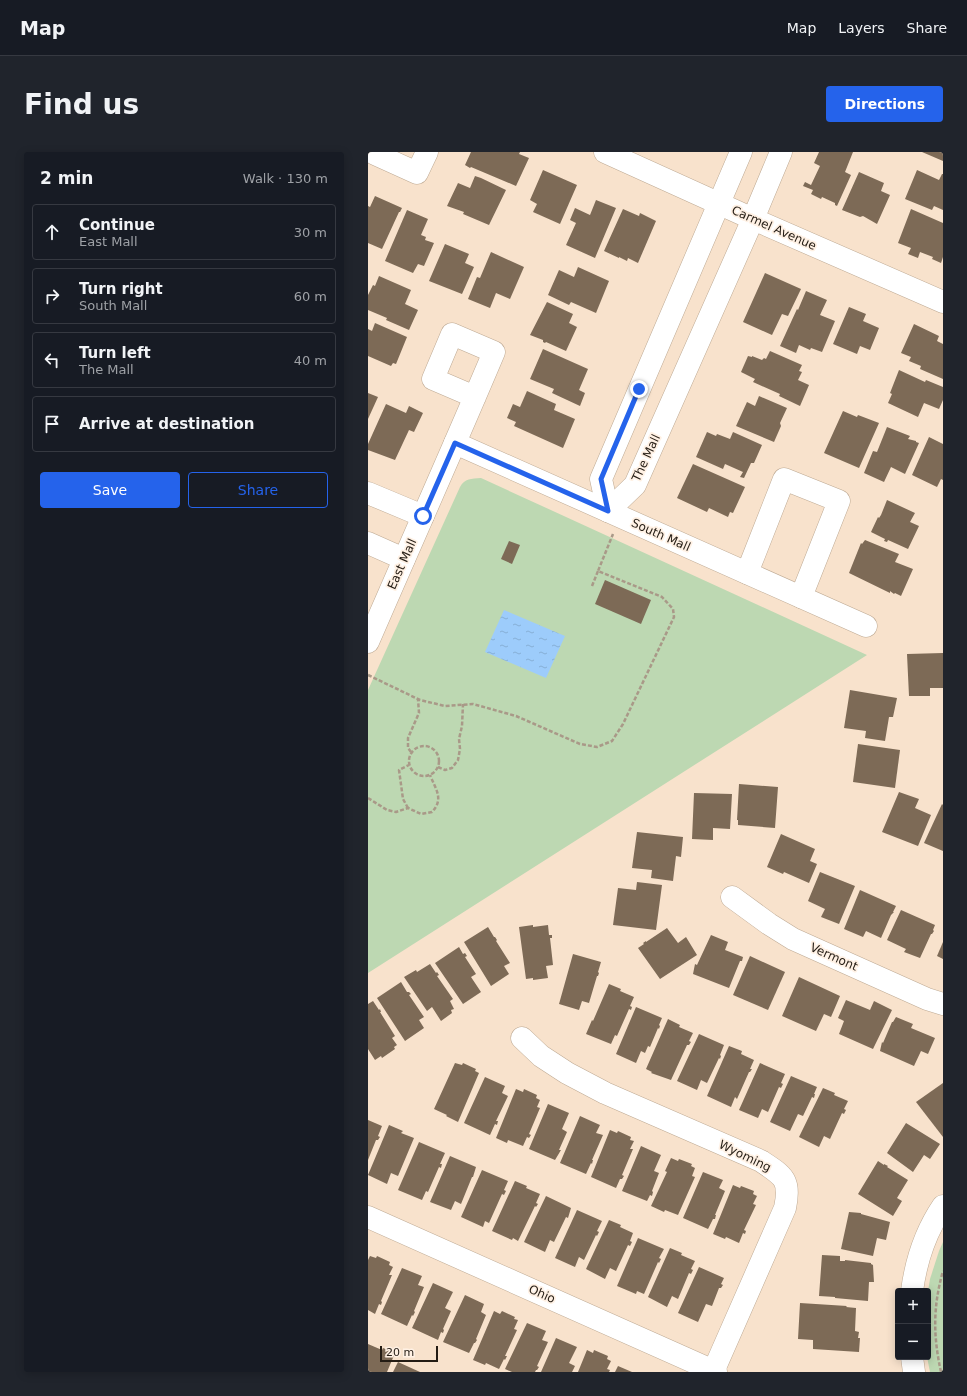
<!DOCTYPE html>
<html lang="en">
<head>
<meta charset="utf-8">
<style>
	body { margin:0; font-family:"DejaVu Sans",sans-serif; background:#20242c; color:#f1f3f6 }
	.controls { position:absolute; right:12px; bottom:12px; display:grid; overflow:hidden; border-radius:4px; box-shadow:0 2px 10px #0003 }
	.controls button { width:36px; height:36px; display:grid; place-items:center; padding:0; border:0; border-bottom:1px solid #363941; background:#171b24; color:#f1f3f6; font:20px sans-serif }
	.scale { position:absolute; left:12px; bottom:10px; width:58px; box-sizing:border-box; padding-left:4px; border:2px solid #241c14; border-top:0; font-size:11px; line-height:14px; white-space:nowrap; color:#241c14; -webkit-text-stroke:3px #fff1e4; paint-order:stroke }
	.stop { position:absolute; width:12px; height:12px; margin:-9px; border:3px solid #2563eb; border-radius:50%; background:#fff }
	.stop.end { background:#2563eb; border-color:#fff; box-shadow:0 1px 4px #0008 }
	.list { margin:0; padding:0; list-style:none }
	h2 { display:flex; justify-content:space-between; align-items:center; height:52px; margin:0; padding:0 16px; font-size:17px }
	h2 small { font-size:13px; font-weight:400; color:#9ea1a6 }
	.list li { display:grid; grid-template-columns:26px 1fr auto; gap:12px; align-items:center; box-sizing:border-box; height:56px; margin:0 8px 8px; padding:0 8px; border:1px solid #363941; border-radius:4px }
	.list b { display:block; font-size:15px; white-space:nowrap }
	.list p { margin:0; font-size:13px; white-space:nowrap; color:#9ea1a6 }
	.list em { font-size:13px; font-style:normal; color:#9ea1a6 }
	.actions { display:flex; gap:8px; padding:12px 16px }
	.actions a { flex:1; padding:9px 0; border:1px solid #2563eb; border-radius:4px; text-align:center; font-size:14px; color:#2563eb }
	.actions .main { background:#2563eb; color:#fff }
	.icon { flex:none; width:22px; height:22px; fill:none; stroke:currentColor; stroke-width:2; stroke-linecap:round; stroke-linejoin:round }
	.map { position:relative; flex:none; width:575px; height:1220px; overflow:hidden; border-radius:4px }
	header { display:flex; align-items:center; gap:24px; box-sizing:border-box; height:56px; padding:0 20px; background:#171b24; border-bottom:1px solid #363941 }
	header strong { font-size:19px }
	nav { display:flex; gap:22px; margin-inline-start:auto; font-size:14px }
	.intro { display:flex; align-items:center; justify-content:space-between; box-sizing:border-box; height:96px; padding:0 24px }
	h1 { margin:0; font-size:28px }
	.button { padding:10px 18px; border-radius:4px; background:#2563eb; color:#fff; font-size:14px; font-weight:700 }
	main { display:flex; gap:24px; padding:0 24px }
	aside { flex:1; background:#171b24; border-radius:4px; box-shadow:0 2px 10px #0003 }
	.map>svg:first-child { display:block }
	.park { fill:#bdd8b2 }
	.water { fill:url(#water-ripples) }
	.building { fill:#7d6a56 }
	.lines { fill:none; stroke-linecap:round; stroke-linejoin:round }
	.minor-casing { stroke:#beaa94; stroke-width:23 }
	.path { stroke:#a99988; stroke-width:2.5; stroke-dasharray:4 2; stroke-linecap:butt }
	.minor { stroke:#fff; stroke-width:22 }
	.route { stroke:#2563eb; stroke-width:5 }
	.labels { text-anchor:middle; stroke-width:3.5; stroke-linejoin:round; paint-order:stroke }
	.street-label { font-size:12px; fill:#241c14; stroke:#fff1e4 }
</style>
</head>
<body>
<header>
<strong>Map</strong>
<nav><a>Map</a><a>Layers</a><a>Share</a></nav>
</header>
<div class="intro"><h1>Find us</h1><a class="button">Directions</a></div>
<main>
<aside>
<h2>2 min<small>Walk · 130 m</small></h2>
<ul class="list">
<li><svg class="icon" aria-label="ahead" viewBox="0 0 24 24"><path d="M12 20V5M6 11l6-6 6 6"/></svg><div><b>Continue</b><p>East Mall</p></div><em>30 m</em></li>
<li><svg class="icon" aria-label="right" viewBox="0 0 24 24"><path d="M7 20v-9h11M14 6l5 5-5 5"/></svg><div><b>Turn right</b><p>South Mall</p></div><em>60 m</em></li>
<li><svg class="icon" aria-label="left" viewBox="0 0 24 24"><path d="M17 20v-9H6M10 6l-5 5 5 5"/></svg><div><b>Turn left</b><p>The Mall</p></div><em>40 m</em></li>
<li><svg class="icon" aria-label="arrive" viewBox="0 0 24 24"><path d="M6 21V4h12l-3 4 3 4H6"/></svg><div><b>Arrive at destination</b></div></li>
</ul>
<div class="actions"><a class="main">Save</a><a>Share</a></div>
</aside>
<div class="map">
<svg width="575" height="1220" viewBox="0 0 575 1220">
	<defs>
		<pattern id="water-ripples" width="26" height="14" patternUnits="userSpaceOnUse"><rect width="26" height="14" fill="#9dccfb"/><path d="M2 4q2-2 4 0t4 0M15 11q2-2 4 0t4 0" fill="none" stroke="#87afd6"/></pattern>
	</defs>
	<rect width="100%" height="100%" fill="#f8e2cc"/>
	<g class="park">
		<path d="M113,326L499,503L0,821V538L92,335C97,326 103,327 113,326Z"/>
		<polygon points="575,1090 575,1220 562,1220 559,1205 560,1139 562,1127 571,1099"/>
	</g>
	<polygon class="water" points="136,458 197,484 178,526 117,500"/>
	<g class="building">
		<polygon points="103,0 152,0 151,2 161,6 148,34 103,15 102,16 97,13"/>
		<polygon points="451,0 485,0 477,20 483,23 469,54 467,53 467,51 454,45 453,47 443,42 445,38 435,34 437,30 443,33 452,14 446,11"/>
		<polygon points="554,0 575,0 575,9"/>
		<polygon points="175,18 209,33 192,72 165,60 169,52 162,48"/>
		<polygon points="549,18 571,28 574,22 575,22 575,58 566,54 564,58 537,47"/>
		<polygon points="491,20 516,31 513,39 522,43 509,72 495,64 492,65 474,58"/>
		<polygon points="107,24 113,26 138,38 121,73 95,62 96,60 79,54 90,31 102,36"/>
		<polygon points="7,44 34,56 32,60 31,60 14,97 0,91 0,54 2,55"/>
		<polygon points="228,48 248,56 227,106 198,93 208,71 202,68 207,56 222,63"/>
		<polygon points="255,57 271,64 272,61 288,69 270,111 260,106 259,109 251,105 251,106 236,99"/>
		<polygon points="543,57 575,71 575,105 573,111 564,107 565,105 552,100 550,106 540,102 543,96 530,91"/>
		<polygon points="39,58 60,67 53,83 58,85 57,88 66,91 56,114 50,112 45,121 17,109"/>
		<polygon points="77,92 101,102 97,111 106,115 94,142 61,129"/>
		<polygon points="123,100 156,115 142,147 128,141 122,156 100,147 109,125 112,126"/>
		<polygon points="210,115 241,129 228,161 203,150 201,153 180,143 191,118 206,125"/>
		<polygon points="397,121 433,137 420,164 414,162 404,183 375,170"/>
		<polygon points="11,124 43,138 37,152 50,158 41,178 18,168 19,166 0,158 0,143 5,133 7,134"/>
		<polygon points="438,139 459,148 452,163 467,169 454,200 443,196 442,198 431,193 428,201 412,194 429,157 430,158"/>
		<polygon points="179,150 205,162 201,171 209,175 198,199 178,190 177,191 175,190 175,188 162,183"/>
		<polygon points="481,155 498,162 495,169 511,176 502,198 492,194 489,202 465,192"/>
		<polygon points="7,171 39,185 28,212 25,211 23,214 0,204 0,177 4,179"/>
		<polygon points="546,172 571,184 569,189 575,192 575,227 552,217 553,214 541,209 543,205 533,201"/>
		<polygon points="175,197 220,217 211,238 217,241 212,254 184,241 186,237 162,227"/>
		<polygon points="402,199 434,213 431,219 434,220 430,228 441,233 432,254 411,244 412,242 385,230 387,227 373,220 380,204 384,205 384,204 394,208 396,206 398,207"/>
		<polygon points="531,218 557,230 558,228 575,235 575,248 571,257 556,251 550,265 520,251 524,242 522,241"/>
		<polygon points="159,239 188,252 186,258 207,267 195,296 146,274 148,270 139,266 145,252 152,255"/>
		<polygon points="0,241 10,245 0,267"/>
		<polygon points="391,244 419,256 412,271 413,274 406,290 368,274 379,250 387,254"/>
		<polygon points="18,252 38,261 41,254 55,261 46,280 41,278 27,308 0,298 0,292"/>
		<polygon points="475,259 489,265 490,263 511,271 491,316 456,301"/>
		<polygon points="519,275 542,284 540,287 548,289 548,290 551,291 537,322 523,315 516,330 496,321 505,299 509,300"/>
		<polygon points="339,280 348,284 349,282 362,287 365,280 394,293 386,311 383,311 376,326 372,325 375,320 357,312 355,317 328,305"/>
		<polygon points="561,285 575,292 575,328 573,327 569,335 544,323"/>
		<polygon points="325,312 377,335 365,361 362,360 360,365 341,356 339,360 309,346"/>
		<polygon points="519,348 547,361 542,370 551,374 540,397 520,388 519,390 516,389 517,387 503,380 510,365 511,366 513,363"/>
		<polygon points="497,388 531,402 527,410 545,417 533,444 527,441 526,442 522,439 522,441 481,421 493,391 494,392"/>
		<polygon points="141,389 152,393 144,412 133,407"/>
		<polygon points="237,428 283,448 273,472 227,452"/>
		<polygon points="575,501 575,536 562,536 562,544 541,544 539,502"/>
		<polygon points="482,538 529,546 525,565 521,565 517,589 497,586 498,579 476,576"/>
		<polygon points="490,592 532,598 527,636 485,630"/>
		<polygon points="371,632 410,635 407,676 370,673 370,668 369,668"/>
		<polygon points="531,640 551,647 547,656 563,663 550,694 514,680"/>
		<polygon points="326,641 364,642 362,677 345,676 345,688 324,687"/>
		<polygon points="574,652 575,653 575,699 556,691"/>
		<polygon points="269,680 315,685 313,705 308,704 305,729 283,726 284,718 264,716"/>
		<polygon points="413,682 447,697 442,709 449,712 441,731 416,720 415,722 399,715"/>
		<polygon points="452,720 487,734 471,772 453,765 457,757 440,749"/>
		<polygon points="269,730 294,733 288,778 245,773 250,736 268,738"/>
		<polygon points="492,738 528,754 525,760 526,760 523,763 513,786 498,779 495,785 476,777"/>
		<polygon points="533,758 567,773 565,778 566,779 564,782 563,782 552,806 536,800 538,797 519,788"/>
		<polygon points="165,773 165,775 180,773 181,783 184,783 184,786 182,786 185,813 178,814 180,826 165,828 165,826 158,827 151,775"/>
		<polygon points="120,775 126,785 127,785 129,788 128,789 142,811 136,814 141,822 123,834 96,790"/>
		<polygon points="299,776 310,791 318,785 329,803 292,827 270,796 276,792 275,791 278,789 278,790"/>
		<polygon points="343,783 360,790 357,798 375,805 374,809 372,809 361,836 325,822 327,812 329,813"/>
		<polygon points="575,790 575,807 569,804"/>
		<polygon points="91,795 95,802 97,801 99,804 97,805 108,822 103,825 113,840 95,852 67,811"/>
		<polygon points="205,802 233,810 230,820 231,821 230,824 229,824 221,851 214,849 211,858 191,852"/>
		<polygon points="382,804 417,820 400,858 365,843"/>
		<polygon points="62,812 68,821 69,820 71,823 69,824 85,847 82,849 86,857 83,858 84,861 73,869 64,855 59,859 36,825 48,818 49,820"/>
		<polygon points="431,825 472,844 463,865 456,862 448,879 414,864"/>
		<polygon points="33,830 39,840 41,840 43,842 41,843 56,865 51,868 56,876 37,889 9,846"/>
		<polygon points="241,832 253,837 252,839 266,845 262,854 264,855 263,858 261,857 249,884 247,883 243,892 218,882 224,868 225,869"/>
		<polygon points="478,848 502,858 506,849 524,858 505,897 471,882 476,869 470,866"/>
		<polygon points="5,849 11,858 12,857 13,860 12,860 27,884 24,886 29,893 26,895 27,897 14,906 13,904 7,908 0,897 0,852"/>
		<polygon points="268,855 294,866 291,873 292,874 291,877 290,876 282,895 280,894 277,901 273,899 268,911 248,902"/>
		<polygon points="528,865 545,872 543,876 567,886 560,902 553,899 546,914 512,899 514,890 515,891 524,870 525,870"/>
		<polygon points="300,867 312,873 311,875 325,881 321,889 323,890 321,893 319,893 303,928 283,921 284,920 278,917"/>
		<polygon points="331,882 356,893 352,903 353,904 352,907 351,906 339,931 333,928 329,938 309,929"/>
		<polygon points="361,894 374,899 373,902 386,908 382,917 384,917 382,920 381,920 369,947 367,945 363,955 339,944"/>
		<polygon points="87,911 94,913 95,911 108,917 107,919 111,921 90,970 78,964 79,963 66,957"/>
		<polygon points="392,911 417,922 413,931 415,932 413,936 411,935 400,960 394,957 390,966 371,958"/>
		<polygon points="423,924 449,935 446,942 447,942 446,946 444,945 435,964 430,962 422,979 402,970"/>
		<polygon points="117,925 137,934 134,941 140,944 128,969 130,969 129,973 127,972 122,983 96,971"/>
		<polygon points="575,931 575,985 548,950"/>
		<polygon points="455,936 467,941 466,943 480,949 476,957 478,958 476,962 474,961 462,987 456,984 451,995 431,985"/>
		<polygon points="148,937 155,940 156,937 169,943 168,946 172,948 169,955 172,956 161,982 163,983 161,986 159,985 155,994 140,988 139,991 128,986"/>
		<polygon points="180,952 201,961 194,977 199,980 191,998 193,998 187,1008 161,997"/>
		<polygon points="212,964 232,973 228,981 235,983 224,1008 225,1008 224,1012 223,1011 218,1022 192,1011"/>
		<polygon points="0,968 14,974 10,984 12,985 10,988 8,988 0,1008"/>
		<polygon points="538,971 572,992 562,1007 556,1003 545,1020 519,1001"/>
		<polygon points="21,973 35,979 33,981 46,986 30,1024 23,1021 19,1032 0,1023"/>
		<polygon points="242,978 249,981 250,979 263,985 262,988 266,989 262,997 265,997 254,1023 256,1024 254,1027 252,1027 248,1036 223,1025"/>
		<polygon points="51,990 77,1001 72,1012 74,1012 73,1016 71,1015 60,1040 58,1039 54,1048 30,1038"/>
		<polygon points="273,994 293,1003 286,1019 291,1021 284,1039 285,1040 284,1044 282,1043 279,1049 254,1039"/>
		<polygon points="82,1004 108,1015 105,1025 104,1025 93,1052 87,1049 83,1058 62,1050"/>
		<polygon points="303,1006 310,1009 311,1007 324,1012 323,1014 327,1016 324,1024 327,1025 310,1063 297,1058 296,1060 283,1054 299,1020 297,1019"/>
		<polygon points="510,1009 516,1013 516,1012 520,1014 519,1015 540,1028 529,1046 534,1049 525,1064 490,1042"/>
		<polygon points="114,1018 140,1029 136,1038 138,1039 136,1043 134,1042 121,1071 117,1069 115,1075 93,1065"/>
		<polygon points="335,1020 355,1028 351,1036 357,1039 347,1063 348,1063 347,1067 345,1067 340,1077 315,1066"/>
		<polygon points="147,1029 159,1034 158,1036 172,1042 168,1051 170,1052 168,1055 167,1054 150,1089 145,1086 144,1088 124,1079"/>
		<polygon points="365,1033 372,1036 373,1034 386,1039 385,1042 389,1044 385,1052 388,1053 376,1078 378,1079 377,1082 375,1081 371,1091 358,1085 357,1087 345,1082"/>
		<polygon points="178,1044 203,1056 200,1066 198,1065 186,1090 182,1088 177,1100 156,1090"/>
		<polygon points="209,1058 234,1069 229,1079 231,1080 229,1084 228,1083 216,1108 211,1105 207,1115 187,1106"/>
		<polygon points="481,1060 493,1061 493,1062 522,1070 518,1088 509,1086 505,1104 473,1097"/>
		<polygon points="241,1068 253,1073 252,1075 265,1081 262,1089 264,1090 262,1094 260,1093 248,1119 242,1116 237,1127 218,1117"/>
		<polygon points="270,1086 296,1097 291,1106 293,1107 291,1111 290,1110 276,1142 269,1139 268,1142 249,1134"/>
		<polygon points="302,1096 314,1101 313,1103 327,1109 323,1117 325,1118 323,1122 321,1121 310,1147 304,1144 299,1155 280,1145"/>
		<polygon points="454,1103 472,1104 472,1109 477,1109 477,1108 503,1111 503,1112 505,1113 506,1130 501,1130 500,1149 467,1146 467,1145 451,1144"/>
		<polygon points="2,1104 8,1106 9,1104 22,1110 21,1113 25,1115 21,1123 24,1123 13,1149 14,1150 13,1153 11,1152 7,1162 0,1158 0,1108"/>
		<polygon points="331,1115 356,1126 353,1132 355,1133 353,1136 351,1136 344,1154 338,1152 330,1170 310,1161"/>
		<polygon points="34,1116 54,1124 50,1133 56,1135 46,1159 47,1160 45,1164 44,1163 39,1174 13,1162"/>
		<polygon points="65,1131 85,1140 77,1156 83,1159 75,1177 76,1178 75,1181 73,1180 70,1188 44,1176"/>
		<polygon points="97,1143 116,1152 113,1160 118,1163 108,1187 109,1188 107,1191 106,1191 101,1201 75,1190"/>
		<polygon points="432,1151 479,1154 478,1155 488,1156 487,1179 491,1180 490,1186 492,1186 491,1200 445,1197 445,1188 430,1187"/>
		<polygon points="126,1159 132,1162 134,1159 147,1165 146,1167 150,1168 146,1177 149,1178 137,1204 139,1204 137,1208 136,1207 131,1217 118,1211 117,1213 105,1208"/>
		<polygon points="159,1171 178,1179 174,1188 180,1190 169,1214 171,1215 169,1218 168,1218 167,1220 144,1220 137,1217"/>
		<polygon points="188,1186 209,1195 201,1211 207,1214 204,1220 173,1220"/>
		<polygon points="0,1192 14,1198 15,1196 27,1201 19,1220 0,1220"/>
		<polygon points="219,1198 225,1201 226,1198 240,1204 239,1207 243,1209 239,1217 242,1218 241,1220 210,1220"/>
		<polygon points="30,1210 52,1220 25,1220"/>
		<polygon points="250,1214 264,1220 247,1220"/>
	</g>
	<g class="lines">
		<g class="minor-casing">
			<g id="minor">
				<polyline points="8,0 7,2 49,21 59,0"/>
				<polyline points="237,0 385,67 575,150"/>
				<polyline points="87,291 498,474"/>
				<polyline points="0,341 55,364"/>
				<polyline points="240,359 267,333 385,67 413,0"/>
				<polyline points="240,359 233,327 373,0"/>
				<polyline points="0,391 36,407"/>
				<polyline points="379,421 416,327 471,349 433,445"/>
				<path d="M0,490C42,393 85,297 126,200L84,182L65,227L107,245"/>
				<polyline points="364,745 401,772 425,787 559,847 575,852"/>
				<path d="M154,886L173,904L199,921L237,941L393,1009C416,1024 423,1028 417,1056L345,1220"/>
				<polyline points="0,1065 348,1220"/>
				<path d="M544,1139C548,1109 558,1079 575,1054"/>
				<polyline points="544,1205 546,1220"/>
			</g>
		</g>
		<g class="path">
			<polyline points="224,434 230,419"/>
			<polyline points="0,523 52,548 77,554 105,552 148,564 212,592 229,595 244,589 255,572 306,465 305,457 294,445 230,419 245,382"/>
			<circle cx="56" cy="609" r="15"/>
			<polyline points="43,600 40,596 40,586 51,561 50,547"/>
			<polyline points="70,615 77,618 84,616 90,608 92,597 91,587 94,574 95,552"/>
			<path d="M0,646L19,658L28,660L40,656L53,662L64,660C76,647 68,638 62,623"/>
			<polyline points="40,656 35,647 31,618 41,613"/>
			<path d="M573,1220C565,1184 565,1154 575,1119"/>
		</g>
		<use href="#minor" class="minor"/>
	</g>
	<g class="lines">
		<polyline class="route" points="55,364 87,291 240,359 233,327 271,237"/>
	</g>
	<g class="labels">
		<g class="street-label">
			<text transform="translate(406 76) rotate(24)" y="4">Carmel Avenue</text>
			<text transform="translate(278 306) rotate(-65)" y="4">The Mall</text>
			<text transform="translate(293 383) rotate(24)" y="4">South Mall</text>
			<text transform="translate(34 412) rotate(-66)" y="4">East Mall</text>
			<text transform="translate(466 805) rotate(24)" y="4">Vermont</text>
			<text transform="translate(377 1004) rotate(26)" y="4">Wyoming</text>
			<text transform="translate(174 1142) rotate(24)" y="4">Ohio</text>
		</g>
	</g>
</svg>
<div class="controls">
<button>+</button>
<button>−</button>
</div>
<div class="scale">20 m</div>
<div class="stop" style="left:55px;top:364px"></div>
<div class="stop end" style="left:271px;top:237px"></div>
</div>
</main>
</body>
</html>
